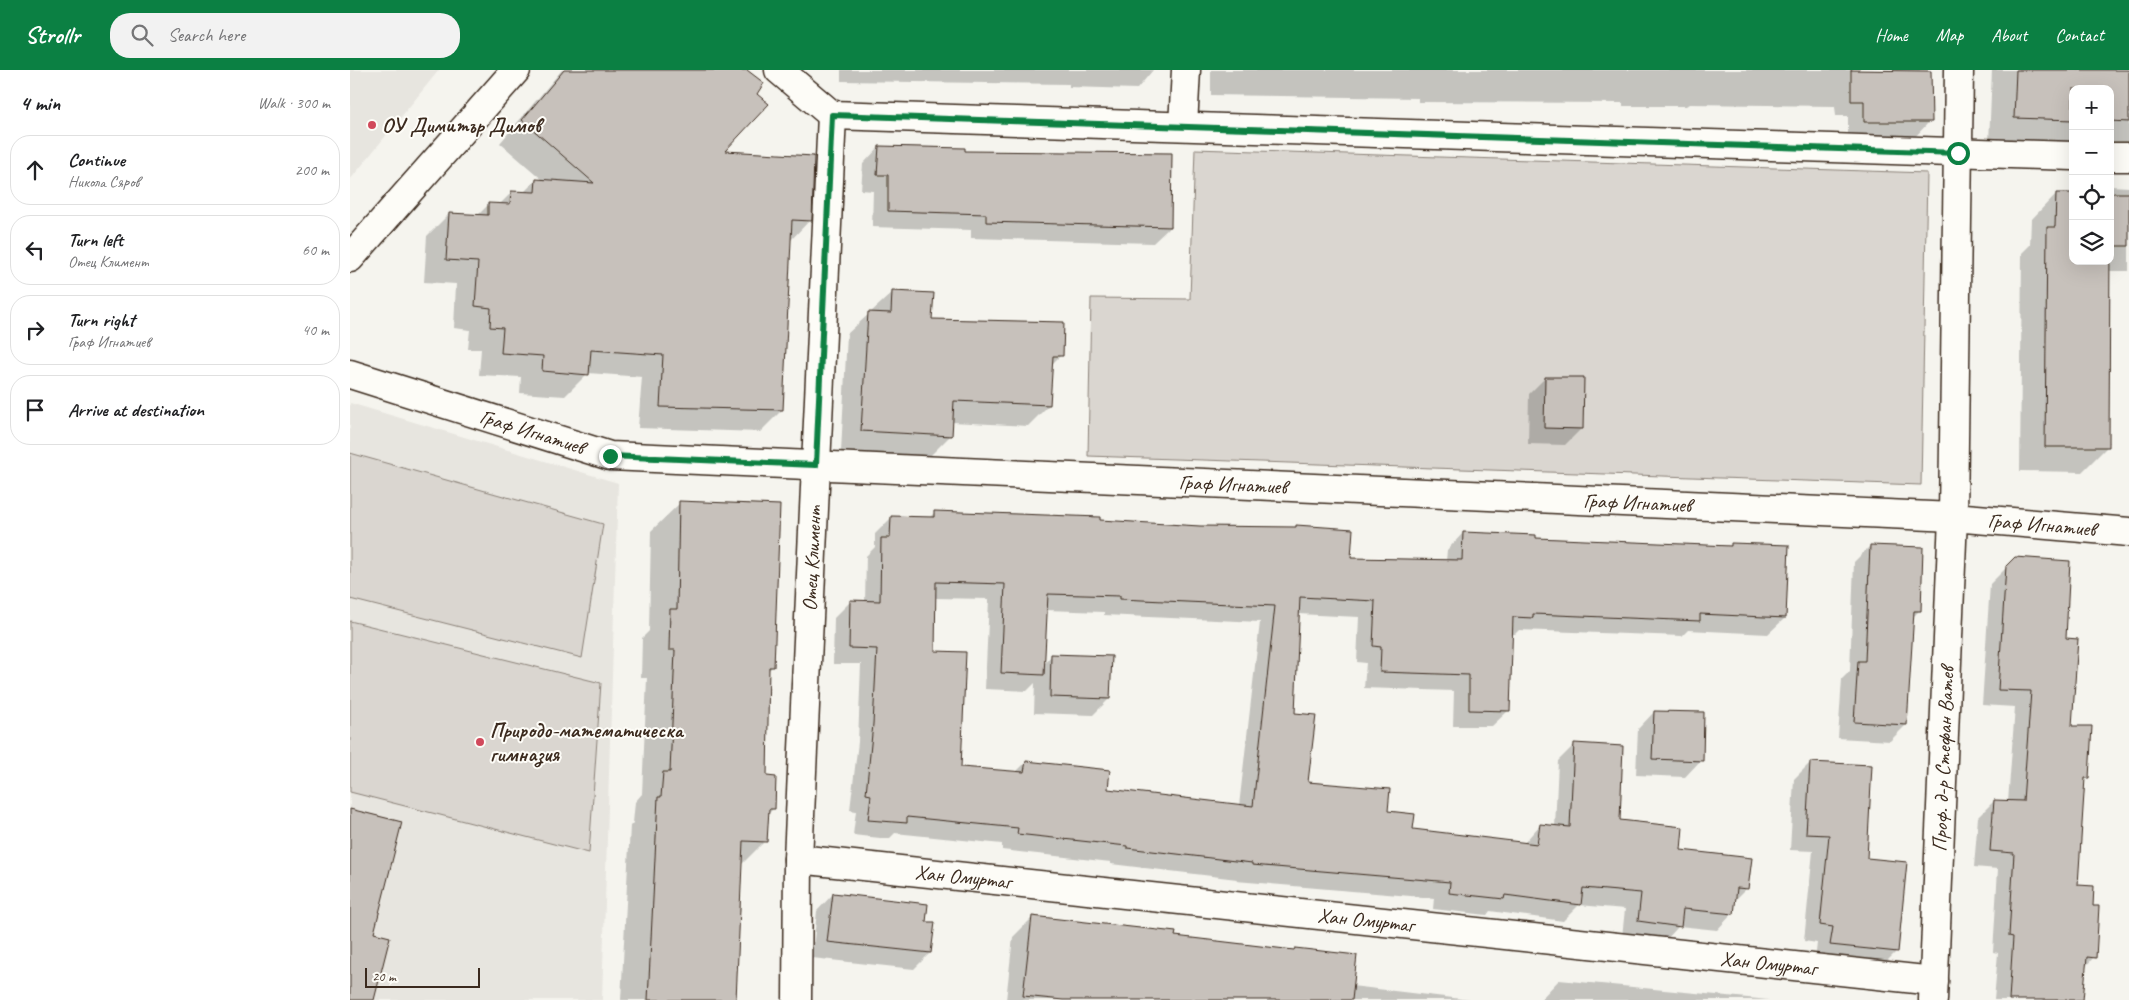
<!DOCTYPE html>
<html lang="en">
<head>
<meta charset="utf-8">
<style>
	body { margin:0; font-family:Caveat,sans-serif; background:#f2f2f2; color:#202124 }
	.controls { position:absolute; right:15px; top:15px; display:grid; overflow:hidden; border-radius:10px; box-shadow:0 5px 20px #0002 }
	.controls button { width:45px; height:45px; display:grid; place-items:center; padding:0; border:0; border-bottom:1px solid #e0e0e0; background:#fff; color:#202124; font:25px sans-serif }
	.scale { position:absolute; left:15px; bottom:12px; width:115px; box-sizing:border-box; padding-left:5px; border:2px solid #3b2a1e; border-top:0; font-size:14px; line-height:18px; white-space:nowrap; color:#3b2a1e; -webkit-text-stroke:4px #fdfcf7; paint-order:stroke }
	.stop { position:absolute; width:15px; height:15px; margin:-11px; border:4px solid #0b8043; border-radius:50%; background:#fff }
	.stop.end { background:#0b8043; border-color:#fff; box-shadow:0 1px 5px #0008 }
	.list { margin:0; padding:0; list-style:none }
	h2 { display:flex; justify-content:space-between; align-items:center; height:65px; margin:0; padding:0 20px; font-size:21px }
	h2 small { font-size:16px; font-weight:400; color:#757577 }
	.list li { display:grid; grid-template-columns:32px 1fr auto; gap:15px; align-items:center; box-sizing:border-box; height:70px; margin:0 10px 10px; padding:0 10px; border:1px solid #e0e0e0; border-radius:20px }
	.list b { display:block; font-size:19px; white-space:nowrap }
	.list p { margin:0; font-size:16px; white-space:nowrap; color:#757577 }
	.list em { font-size:16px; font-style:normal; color:#757577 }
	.icon { flex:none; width:28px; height:28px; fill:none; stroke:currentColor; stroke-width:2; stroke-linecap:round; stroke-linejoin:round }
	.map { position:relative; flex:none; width:1779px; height:930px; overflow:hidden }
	header { display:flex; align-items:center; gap:30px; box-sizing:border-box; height:70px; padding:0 25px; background:#0b8043; color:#fff }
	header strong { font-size:24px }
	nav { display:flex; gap:28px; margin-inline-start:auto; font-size:18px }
	.search { width:350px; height:45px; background:#f2f2f2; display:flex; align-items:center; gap:12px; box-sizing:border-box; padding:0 18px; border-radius:20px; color:#757577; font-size:19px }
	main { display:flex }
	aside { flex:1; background:#fff }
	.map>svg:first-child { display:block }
	.built { fill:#e7e5df }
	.green { fill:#dad6d0; stroke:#8a8077 }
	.shadow { fill:#0003; fill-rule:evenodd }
	.building { fill:#c7c1bb; stroke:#3b2a1e; fill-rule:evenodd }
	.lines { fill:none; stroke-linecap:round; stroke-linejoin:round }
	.minor-casing { stroke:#3b2a1e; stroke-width:31 }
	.minor { stroke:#fdfcf7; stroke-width:28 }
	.route { stroke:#0b8043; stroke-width:6 }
	.poi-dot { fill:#d1495b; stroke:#fdfcf7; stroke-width:2 }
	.labels { text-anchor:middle; stroke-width:4; stroke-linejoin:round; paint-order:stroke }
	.poi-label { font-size:21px; font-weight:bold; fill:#3b2a1e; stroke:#fdfcf7; text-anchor:start }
	.street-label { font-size:21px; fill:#3b2a1e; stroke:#fdfcf7 }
</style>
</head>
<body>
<header>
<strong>Strollr</strong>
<div class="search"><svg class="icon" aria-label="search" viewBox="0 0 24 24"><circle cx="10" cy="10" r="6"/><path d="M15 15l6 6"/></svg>Search here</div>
<nav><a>Home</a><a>Map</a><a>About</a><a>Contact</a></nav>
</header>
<main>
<aside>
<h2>4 min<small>Walk · 300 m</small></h2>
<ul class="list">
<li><svg class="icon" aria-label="ahead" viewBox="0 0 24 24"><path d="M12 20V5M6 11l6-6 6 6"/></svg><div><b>Continue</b><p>Никола Сяров</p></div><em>200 m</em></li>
<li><svg class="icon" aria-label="left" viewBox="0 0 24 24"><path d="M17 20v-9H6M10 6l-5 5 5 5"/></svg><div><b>Turn left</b><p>Отец Климент</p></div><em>60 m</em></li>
<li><svg class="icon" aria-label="right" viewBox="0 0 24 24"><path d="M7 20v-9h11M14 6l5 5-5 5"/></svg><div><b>Turn right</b><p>Граф Игнатиев</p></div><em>40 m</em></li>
<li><svg class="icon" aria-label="arrive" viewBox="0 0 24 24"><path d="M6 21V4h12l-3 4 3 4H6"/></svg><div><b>Arrive at destination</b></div></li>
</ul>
</aside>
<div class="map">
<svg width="1779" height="930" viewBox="0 0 1779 930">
	<rect width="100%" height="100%" fill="#f5f4ee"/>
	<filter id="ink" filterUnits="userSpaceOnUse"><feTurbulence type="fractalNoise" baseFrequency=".02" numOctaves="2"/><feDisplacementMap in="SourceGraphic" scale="10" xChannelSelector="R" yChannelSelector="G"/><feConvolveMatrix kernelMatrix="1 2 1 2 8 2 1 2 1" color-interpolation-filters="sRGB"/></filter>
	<g filter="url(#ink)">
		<g class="built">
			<polygon points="0,0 89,0 0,110"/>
			<polygon points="0,333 268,413 252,930 0,930"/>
		</g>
		<g class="green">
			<polygon points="845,79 1577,103 1571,415 738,386 741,228 840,229"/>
			<polygon points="0,383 253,454 232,588 0,529"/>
			<polygon points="0,551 251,613 239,783 0,722"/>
		</g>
		<g class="shadow">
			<polygon points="212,0 394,0 373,82 460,150 440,171 432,340 410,362 288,358 292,307 238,303 215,326 170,323 171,307 129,305 131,279 118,279 120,260 104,258 106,214 74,212 77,166 99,144 127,146 139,134 150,134 162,122 173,123 186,110 194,111 150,73"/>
			<polygon points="491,0 803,0 787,19 719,17 719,14 491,11"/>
			<polygon points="861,0 1570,0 1580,51 1564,68 1498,68 1498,46 1486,46 1485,36 1339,34 1336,36 1273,36 1273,33 1068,32 1068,28 861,25"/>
			<polygon points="1642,0 1779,0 1779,81 1760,81 1760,19 1723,19 1723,76 1639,73"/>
			<polygon points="529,77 614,82 820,157 803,173 621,168 621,160 522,157 523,121 511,120 513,94"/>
			<polygon points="1760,116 1779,117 1779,201 1759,201 1757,377 1732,402 1670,401 1672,183 1680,175 1681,150 1706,124 1723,191 1760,191"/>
			<polygon points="543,222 581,250 711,285 701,295 699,335 678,356 602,352 601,365 580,386 491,382 497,264"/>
			<polygon points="1195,308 1232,358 1215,375 1178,374 1179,324"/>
			<polygon points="330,433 422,597 418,601 416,708 423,739 417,745 415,771 390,796 385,930 271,930 280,756 283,753 285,732 292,724 297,608 291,608 292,568 299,561 301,461"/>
			<path d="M585,442L749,451L1000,490L1096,491L1097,480L1113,463L1185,469L1379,477L1382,474L1435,548L1418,564L1338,560L1332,566L1169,560L1165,564H1161L1159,640L1142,656H1103L1104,621L1014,618L1016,593L1007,592L1009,547L948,544L943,644L957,713L1037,742L1062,760L1174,773L1190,755L1205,757L1208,691L1225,674L1269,751L1329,781L1397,818L1384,831L1383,843L1367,860L1329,856L1314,872L1272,867L1275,839L1229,835L1213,851L1140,841L1137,845L1083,839L1084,828L886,811L887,809L761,794V792L652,780V774L545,763L539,769L503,765L506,741L500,740L508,672L511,594H483L484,548L500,532H515L516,486L525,477V464L542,447L579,448ZM584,528L639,529L635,619L677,621L685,613L684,643L743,645L759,629L701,586L694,594L696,540L754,542V545L910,552L889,736L756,720L676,692L666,702L610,698L583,582Z"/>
			<polygon points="1520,476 1569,541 1563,547 1556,655 1540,671 1488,668 1492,609 1500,601 1504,492"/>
			<polygon points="1666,488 1714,570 1721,657 1737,708 1733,712 1727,816 1741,837 1744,887 1735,897 1732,930 1644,930 1648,883 1643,882 1648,799 1624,797 1628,747 1644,731 1658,732 1665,637 1632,635 1640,514"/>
			<polygon points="1304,642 1351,690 1335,707 1286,705 1288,659"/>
			<polygon points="1460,693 1516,789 1546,882 1530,898 1465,891 1467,873 1454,871 1463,781 1440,780 1444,709"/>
			<polygon points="483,824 574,853 580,883 564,899 462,888 467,841"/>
			<polygon points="682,848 824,867 943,881 945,879 1002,916 1120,930 656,930 663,867"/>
			<polygon points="1209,910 1419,930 1190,930"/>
		</g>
		<g class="building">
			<polygon points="214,0 397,0 414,13 407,24 419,34 375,81 464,86 462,151 442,150 433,340 310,337 313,285 241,280 239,305 192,301 193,286 151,283 153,258 140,257 141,238 125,236 128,192 96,190 99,143 138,145 138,133 160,134 161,121 185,122 186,109 244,113 172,50"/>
			<polygon points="1501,0 1581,1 1582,52 1514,52 1514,31 1501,31"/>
			<polygon points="1666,0 1779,0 1779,52 1760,51 1760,19 1723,19 1723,50 1664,48"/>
			<polygon points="529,76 615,78 615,81 822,83 821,157 636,152 636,144 538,141 538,105 527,105"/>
			<polygon points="1706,123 1723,123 1723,191 1760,191 1760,123 1779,123 1779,176 1760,176 1759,377 1695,377 1697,157 1705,157"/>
			<polygon points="542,221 584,223 582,249 714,252 713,286 703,286 700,335 604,331 602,366 511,361 518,242 541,243"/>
			<polygon points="1195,307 1234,307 1233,359 1194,358"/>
			<polygon points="329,431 430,435 424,597 419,597 417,706 426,707 425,739 419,739 417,772 393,771 386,930 298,930 308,727 311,727 313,702 320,702 325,580 319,580 320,539 327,539"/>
			<path d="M584,441L750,447V450L850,456L946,457V455L1003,459L1001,488L1112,490L1113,462L1186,465V468L1381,476V473L1439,475L1436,548L1350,544V551L1183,544V548L1163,547L1160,641L1119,640V605L1030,602L1031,577L1023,576L1025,531L950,527L945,643L966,645L958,712L1040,719L1038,741L1065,744L1063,759L1187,774L1190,754L1220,757L1224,673L1273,676L1270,750L1333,757L1331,780L1402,788L1398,819L1387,818L1384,844L1333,839L1331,857L1288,851L1291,823L1233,818L1231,835L1155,825L1154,829L1099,823L1100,812L902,795V793L777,778V776L667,764L668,758L557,747V753L518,750L521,725L516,724L523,654L527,579L499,578L500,530L530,531L531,468H540L541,446L584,447ZM586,512L655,514L651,603L694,605L698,524L770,526V529L925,536L903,736L758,719L760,700L676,691L674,702L611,697L616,582L585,581Z"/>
			<polygon points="1520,475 1573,477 1571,541 1564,541 1557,655 1504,652 1508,591 1515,591"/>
			<polygon points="1665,487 1720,491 1716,568 1728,569 1722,656 1742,656 1739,708 1735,708 1728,815 1744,816 1743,836 1749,836 1746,888 1737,887 1733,930 1659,930 1663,867 1659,866 1664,783 1640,781 1644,730 1673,731 1681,621 1648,620 1656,496"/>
			<polygon points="701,584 762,586 760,629 700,627"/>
			<polygon points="1304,641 1354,642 1353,691 1302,689"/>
			<polygon points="1460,692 1522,695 1517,788 1557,792 1548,882 1480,875 1483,857 1470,855 1479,765 1456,764"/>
			<polygon points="0,739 52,752 24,863 40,867 24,930 0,930"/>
			<polygon points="483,823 578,834 576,852 585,852 581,883 477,872"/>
			<polygon points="682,846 826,862 825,866 944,880 945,878 1007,885 1002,930 713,930 673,926"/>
		</g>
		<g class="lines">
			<g class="minor-casing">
				<g id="minor">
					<polyline points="429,0 482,45 1723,86"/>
					<polyline points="833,56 836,0"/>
					<polyline points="1760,87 1779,87"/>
					<polyline points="0,188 166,0"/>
					<path id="s1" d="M0,304L260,386L1603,447L1779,462"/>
					<path id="s2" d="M448,789L1584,911"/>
					<path id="s3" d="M447,930L448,789L482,45"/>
					<path id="s4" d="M1583,930L1603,447L1609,0"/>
				</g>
			</g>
			<use href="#minor" class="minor"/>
		</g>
	</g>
	<g class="lines" filter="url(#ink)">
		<polyline class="route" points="260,386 466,395 482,45 1608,83"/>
	</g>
	<g class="poi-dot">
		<circle cx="22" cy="55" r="5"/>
		<circle cx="130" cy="672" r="5"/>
	</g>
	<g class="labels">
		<g class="poi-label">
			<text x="32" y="62">ОУ Димитър Димов</text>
			<text x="140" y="667">Природо-математическа<tspan x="140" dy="24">гимназия</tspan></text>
		</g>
		<g class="street-label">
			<text dy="7" stroke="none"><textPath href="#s1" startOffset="191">Граф Игнатиев</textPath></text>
			<text dy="7" stroke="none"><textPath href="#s1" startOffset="896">Граф Игнатиев</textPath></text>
			<text dy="7" stroke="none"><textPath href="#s1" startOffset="1301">Граф Игнатиев</textPath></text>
			<text dy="7" stroke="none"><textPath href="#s1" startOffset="1706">Граф Игнатиев</textPath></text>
			<text dy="7" stroke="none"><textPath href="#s3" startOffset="442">Отец Климент</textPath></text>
			<text dy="7" stroke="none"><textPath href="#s4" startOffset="241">Проф. д-р Стефан Ватев</textPath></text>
			<text dy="7" stroke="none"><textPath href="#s2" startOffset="166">Хан Омуртаг</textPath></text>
			<text dy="7" stroke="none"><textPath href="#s2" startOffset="571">Хан Омуртаг</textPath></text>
			<text dy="7" stroke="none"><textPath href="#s2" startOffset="976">Хан Омуртаг</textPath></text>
		</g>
	</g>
</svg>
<div class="controls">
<button>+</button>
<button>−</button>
<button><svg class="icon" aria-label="locate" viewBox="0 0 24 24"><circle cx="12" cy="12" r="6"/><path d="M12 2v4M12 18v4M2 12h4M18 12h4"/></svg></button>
<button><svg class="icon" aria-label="layers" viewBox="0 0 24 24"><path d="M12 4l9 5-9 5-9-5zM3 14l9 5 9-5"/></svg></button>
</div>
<div class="scale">20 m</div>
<div class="stop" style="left:1608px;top:83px"></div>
<div class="stop end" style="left:260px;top:386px"></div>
</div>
</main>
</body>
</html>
